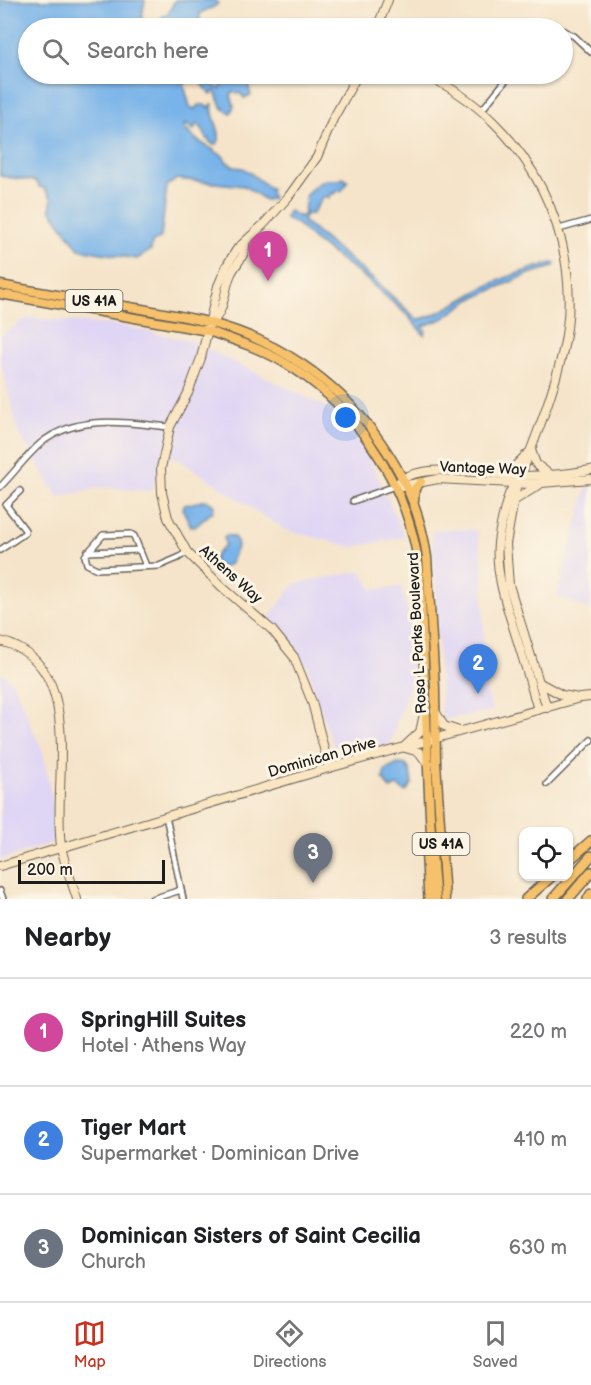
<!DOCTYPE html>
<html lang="en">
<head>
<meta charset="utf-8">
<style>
	body { margin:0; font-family:"Balsamiq Sans",sans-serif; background:#f2f2f2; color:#202124 }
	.controls { position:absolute; right:18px; bottom:18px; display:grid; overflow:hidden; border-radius:12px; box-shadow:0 2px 4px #0004 }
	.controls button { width:54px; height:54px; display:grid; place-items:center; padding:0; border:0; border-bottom:2px solid #e0e0e0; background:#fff; color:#202124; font:30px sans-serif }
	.scale { position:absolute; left:18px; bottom:15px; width:147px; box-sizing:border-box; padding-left:6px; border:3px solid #1c1c1c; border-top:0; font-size:16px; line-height:21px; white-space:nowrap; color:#1c1c1c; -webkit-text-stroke:4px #fcf5e5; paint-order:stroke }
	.you { position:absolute; left:346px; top:418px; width:21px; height:21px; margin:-15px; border:4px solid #fff; border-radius:50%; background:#1a73e8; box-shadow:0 0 0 9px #1a73e833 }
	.badge { display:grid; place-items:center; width:39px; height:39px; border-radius:50%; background:#c8321e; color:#fff; font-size:20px; font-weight:700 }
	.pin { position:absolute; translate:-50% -50px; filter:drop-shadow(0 2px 3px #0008) }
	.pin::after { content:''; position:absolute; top:32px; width:21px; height:18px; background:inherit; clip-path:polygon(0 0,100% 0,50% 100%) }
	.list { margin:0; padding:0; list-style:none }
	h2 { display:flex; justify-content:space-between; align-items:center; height:78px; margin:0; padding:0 24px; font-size:26px }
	h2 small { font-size:20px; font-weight:400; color:#757577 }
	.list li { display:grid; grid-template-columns:39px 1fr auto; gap:18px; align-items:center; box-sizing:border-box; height:108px; padding:0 24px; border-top:2px solid #e0e0e0 }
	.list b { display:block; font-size:22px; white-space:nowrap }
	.list p { margin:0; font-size:20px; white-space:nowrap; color:#757577 }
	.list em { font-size:20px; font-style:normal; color:#757577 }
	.icon { flex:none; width:33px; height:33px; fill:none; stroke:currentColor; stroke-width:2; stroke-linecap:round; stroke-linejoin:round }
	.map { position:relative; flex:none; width:591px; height:899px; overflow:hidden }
	.search { position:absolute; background:#fff; box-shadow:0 2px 4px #0004; left:18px; right:18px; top:18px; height:66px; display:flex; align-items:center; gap:15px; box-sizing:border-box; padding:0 21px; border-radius:33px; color:#757577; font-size:22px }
	.sheet { height:402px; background:#fff }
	nav { display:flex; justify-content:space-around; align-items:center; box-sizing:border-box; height:84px; border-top:2px solid #e0e0e0; background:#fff; font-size:16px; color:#757577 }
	nav a { display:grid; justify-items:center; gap:3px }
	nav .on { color:#c8321e }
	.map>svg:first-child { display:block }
	.built { fill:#dfd5f5 }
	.water { fill:#78b3e9; stroke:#4a6882; stroke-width:1.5 }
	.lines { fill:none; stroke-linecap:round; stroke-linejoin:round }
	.street-casing { stroke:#686259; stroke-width:8 }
	.secondary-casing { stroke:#686259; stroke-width:10 }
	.primary-casing { stroke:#686259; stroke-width:11 }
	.highway-casing { stroke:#686259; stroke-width:12 }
	.street { stroke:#fff; stroke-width:5 }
	.secondary { stroke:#fbe6c4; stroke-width:8 }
	.primary { stroke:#f6c16b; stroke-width:8 }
	.highway { stroke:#f6c16b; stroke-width:9 }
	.labels { text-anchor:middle; stroke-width:6; stroke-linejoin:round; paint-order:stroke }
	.shield { fill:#fcf5e5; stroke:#5f5d58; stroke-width:1.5 }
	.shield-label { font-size:14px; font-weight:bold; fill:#1c1c1c }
	.street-label { font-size:15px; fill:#1c1c1c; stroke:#fcf5e5 }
</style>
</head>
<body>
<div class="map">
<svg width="591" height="899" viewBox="0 0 591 899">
	<rect width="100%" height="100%" fill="#fcf5e5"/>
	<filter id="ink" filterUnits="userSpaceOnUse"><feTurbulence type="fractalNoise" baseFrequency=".0167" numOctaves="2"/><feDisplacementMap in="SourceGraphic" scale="12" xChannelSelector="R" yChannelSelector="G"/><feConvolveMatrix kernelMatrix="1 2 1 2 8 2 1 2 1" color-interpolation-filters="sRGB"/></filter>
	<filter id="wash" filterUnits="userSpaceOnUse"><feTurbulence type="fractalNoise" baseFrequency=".008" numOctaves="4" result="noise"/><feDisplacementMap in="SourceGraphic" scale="24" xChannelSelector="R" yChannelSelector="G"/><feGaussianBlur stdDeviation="1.35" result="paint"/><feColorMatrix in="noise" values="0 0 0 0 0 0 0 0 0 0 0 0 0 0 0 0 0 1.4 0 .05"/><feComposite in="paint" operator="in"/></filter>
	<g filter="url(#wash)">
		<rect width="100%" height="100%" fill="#f5e4ca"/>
		<g class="built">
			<polygon points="28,318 122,326 191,341 326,407 365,449 405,537 353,547 285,530 172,455 150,491 102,487 58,497 18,432 0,358 0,336"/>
			<polygon points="591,486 591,608 588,609 557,596 587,487"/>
			<polygon points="432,530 477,530 483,565 484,681 492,711 442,720"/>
			<polygon points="361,571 372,589 401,587 413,634 412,678 389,746 368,751 334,747 316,697 307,665 269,617 295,584"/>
			<polygon points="0,672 13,682 43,753 52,798 54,842 0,860"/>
		</g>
		<g class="water">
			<path d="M0,0H145L140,28H28V74H183L180,77L181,80L190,74H200L203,79L220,89L222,85L215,80L212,74H232L234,76L240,74V76L250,78L249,88L251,95L244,98L241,94L233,92L231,95L234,106L231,113C219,109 219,100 215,91L211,94C203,89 205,82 194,77L188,79L184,85L190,107L195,109L198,105H205L208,108L211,104H213C209,116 223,130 218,143L214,145C204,140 205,129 197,123L194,130L185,124L184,127C193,139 201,143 214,150V152L221,154L228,163L235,167L243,168L249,172L272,190L270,193L273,199L265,200L244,186L177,179L167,186L161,237L152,243L151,250L137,259L79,249L50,209L52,199L44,188L39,187L38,183L35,181L0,176Z"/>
			<path d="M175,0H215L218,3C213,10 206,8 200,14V20L207,25L220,28H152L157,26L162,17L169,12Z"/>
			<path d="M343,178L348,181L341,192L338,190L335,194L332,193L329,198L326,196L323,197L312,214H306L303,221L379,284L417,319C432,320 470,294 485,287C507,276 529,269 552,263L555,264L553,267L529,274L499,287L470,300L442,319L423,326L426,332L424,335L408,316L364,277L314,240L297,224L285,218L289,211L300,217L304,214L306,195C311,189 318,181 327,180C334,179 337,182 343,178Z"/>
			<polygon points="206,500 214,505 213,511 196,526 191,526 183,510 184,505"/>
			<polygon points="226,535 234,537 238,544 230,564 222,568 214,563 215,556 225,545 224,538"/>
			<polygon points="398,764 406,765 410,771 412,784 406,792 397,786 390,789 383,779 385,770"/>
		</g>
	</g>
	<g filter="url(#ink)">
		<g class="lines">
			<g class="street-casing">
				<g id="street">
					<polyline points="562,30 574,36 591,52"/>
					<polyline points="481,111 511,74"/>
					<polyline points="559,229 591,220"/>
					<path d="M0,487C14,473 26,456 41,443C78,413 128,423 170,427"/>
					<polyline points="353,501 395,486"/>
					<polyline points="0,550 25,533 25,530 6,505 20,491"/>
					<polyline points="87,552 140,550"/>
					<polyline points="146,566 134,536 131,534 103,535 85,556 87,564 97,569 159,566 178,558 187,552"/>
					<polyline points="547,784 591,740"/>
					<polyline points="166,816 183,899"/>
					<polyline points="0,891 3,899"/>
					<polyline points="152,899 181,890"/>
				</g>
			</g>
			<g class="secondary-casing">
				<g id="secondary">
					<polyline points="377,28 388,0"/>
					<path d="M423,74C528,120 590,243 562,355C552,396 536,437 521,475C518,482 514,485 511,490C506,498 499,533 498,543C495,575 507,607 516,636C524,661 531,685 538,710"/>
					<path d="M211,323C225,313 224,289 231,274C236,263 246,256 245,244"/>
					<polyline points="531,450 536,464 550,475"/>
					<polyline points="500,473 515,466 527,454"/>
					<path d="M399,482C419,461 492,475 521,476C545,476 568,474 591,470"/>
					<polyline points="517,483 506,544 509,585 547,708"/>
					<polyline points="402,486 438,479 529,484 591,479"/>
					<polyline points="515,500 539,485"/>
					<path d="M0,641C88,663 52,781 61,846C64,863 72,882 77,899"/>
					<polyline points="540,683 562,695 578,698"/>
					<polyline points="435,711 444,726 459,731"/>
					<polyline points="404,747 420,732 423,718"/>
					<polyline points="405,748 419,752 428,764"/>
					<polyline points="329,768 312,702 294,657 272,630 221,586 187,552 168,518 162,493 161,468 170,427 188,393 201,358 218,286 227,265 237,249 263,225 289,196 317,157 333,119 358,74"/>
					<polyline points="0,866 329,768 580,698 591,697"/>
				</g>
			</g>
			<g class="primary-casing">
				<g id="primary">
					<path d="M0,285C43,293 87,300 130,307C157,312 185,316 211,323C276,340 334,379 374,433C401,469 421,512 427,557L435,687L436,762L445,899"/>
					<path d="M0,294L208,331C234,340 259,348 283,362C349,400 399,471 415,545C422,577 421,612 423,645C428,730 427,814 436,899"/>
					<polyline points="414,501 415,488 421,482"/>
				</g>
			</g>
			<g class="highway-casing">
				<g id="highway">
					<polyline points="568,861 591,841"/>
					<polyline points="429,899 426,844 429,838"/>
					<polyline points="526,899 552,876"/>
					<polyline points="553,899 591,856"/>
					<polyline points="568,899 591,872"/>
					<polyline points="588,899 591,894"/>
				</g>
			</g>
			<use href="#street" class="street"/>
			<use href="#secondary" class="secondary"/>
			<use href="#primary" class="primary"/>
			<use href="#highway" class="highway"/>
		</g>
	</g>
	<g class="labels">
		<g class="shield">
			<rect x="65.5" y="290" width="57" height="22" rx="4.5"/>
			<rect x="412.5" y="833" width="57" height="22" rx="4.5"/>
		</g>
		<g class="shield-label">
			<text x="94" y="306">US 41A</text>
			<text x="441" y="849">US 41A</text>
		</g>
		<g class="street-label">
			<text transform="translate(483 468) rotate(2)" y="5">Vantage Way</text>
			<text transform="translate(231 574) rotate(42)" y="5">Athens Way</text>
			<text transform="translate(417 633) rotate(-93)" y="5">Rosa L Parks Boulevard</text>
			<text transform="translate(322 757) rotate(-16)" y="5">Dominican Drive</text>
		</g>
	</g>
</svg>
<div class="controls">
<button><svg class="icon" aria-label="locate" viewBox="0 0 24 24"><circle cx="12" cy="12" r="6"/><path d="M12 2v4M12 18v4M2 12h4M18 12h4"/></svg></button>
</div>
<div class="scale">200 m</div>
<div class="you"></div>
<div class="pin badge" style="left:268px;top:281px;background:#d1479c">1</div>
<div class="pin badge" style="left:478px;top:694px;background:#3f7fe0">2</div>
<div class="pin badge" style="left:313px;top:883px;background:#6b7280">3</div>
<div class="search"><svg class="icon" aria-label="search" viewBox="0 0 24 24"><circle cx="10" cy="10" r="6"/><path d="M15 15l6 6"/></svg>Search here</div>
</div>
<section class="sheet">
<h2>Nearby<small>3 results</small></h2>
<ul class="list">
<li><span class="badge" style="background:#d1479c">1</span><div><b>SpringHill Suites</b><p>Hotel · Athens Way</p></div><em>220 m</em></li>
<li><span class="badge" style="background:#3f7fe0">2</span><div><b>Tiger Mart</b><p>Supermarket · Dominican Drive</p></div><em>410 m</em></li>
<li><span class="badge" style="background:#6b7280">3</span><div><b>Dominican Sisters of Saint Cecilia</b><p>Church</p></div><em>630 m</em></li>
</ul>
</section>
<nav>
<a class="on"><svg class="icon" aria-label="map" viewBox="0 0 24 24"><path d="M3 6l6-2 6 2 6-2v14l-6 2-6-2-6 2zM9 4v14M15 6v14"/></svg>Map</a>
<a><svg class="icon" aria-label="directions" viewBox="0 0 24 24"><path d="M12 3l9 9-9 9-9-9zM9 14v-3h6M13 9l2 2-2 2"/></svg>Directions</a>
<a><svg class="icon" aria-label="saved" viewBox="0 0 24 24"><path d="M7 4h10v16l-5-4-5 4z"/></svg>Saved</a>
</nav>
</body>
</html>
